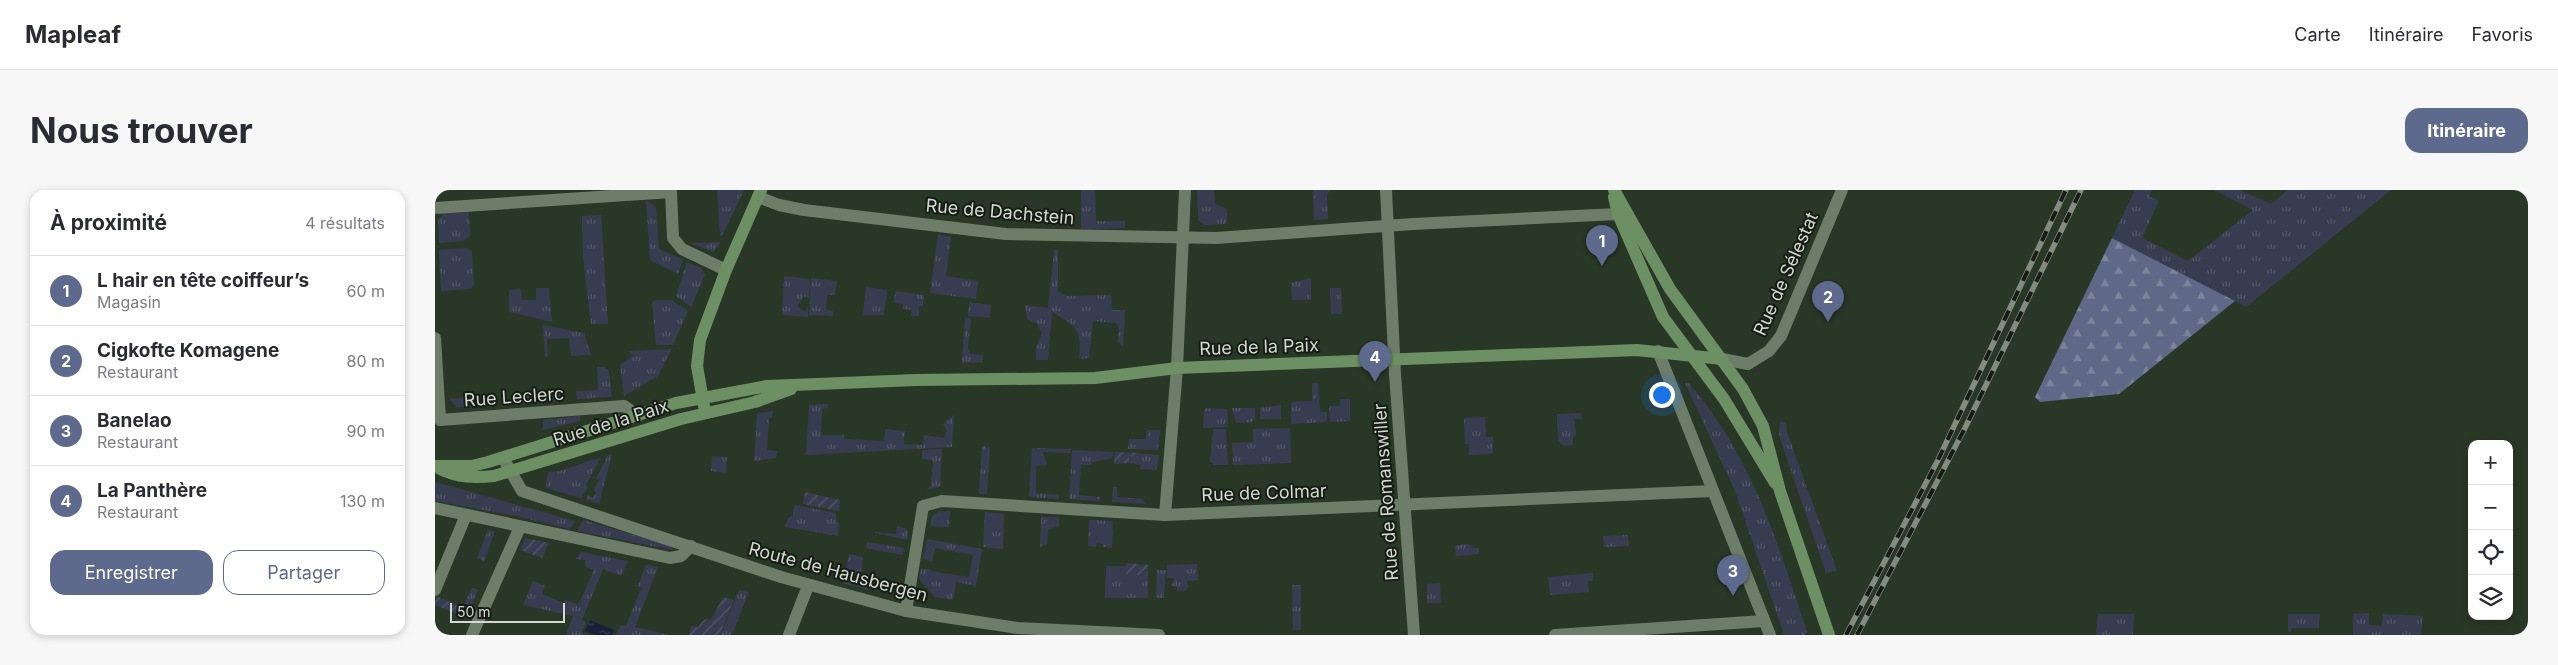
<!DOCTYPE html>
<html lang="fr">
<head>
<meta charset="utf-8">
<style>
	body { margin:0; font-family:Inter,sans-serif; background:#f7f7f7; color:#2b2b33 }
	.controls { position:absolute; right:15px; bottom:15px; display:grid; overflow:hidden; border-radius:10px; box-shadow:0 2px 8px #0003 }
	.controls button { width:45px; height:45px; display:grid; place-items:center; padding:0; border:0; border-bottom:1px solid #e1e1e2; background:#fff; color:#2b2b33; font:25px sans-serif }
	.scale { position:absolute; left:15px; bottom:12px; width:115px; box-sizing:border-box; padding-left:5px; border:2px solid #d1dacf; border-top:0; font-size:14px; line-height:18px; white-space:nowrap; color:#d1dacf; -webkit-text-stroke:4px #161c14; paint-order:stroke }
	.you { position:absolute; left:1226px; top:204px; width:18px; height:18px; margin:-12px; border:4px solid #fff; border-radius:50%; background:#1a73e8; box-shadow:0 0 0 8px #1a73e833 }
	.badge { display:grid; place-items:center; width:32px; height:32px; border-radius:50%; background:#5e698e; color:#fff; font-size:16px; font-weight:700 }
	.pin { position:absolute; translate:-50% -41px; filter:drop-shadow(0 1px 2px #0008) }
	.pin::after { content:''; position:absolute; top:26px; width:18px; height:15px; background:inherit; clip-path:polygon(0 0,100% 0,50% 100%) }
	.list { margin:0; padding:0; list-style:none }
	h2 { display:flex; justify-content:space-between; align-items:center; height:65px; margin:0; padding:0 20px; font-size:21px }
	h2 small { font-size:16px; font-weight:400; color:#7c7c81 }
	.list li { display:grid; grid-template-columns:32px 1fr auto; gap:15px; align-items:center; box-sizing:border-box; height:70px; padding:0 20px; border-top:1px solid #e1e1e2 }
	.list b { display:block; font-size:19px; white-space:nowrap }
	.list p { margin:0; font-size:16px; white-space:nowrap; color:#7c7c81 }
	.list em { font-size:16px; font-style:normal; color:#7c7c81 }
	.actions { display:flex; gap:10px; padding:15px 20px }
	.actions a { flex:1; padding:11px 0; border:1px solid #5e698e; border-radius:15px; text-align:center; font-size:18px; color:#5e698e }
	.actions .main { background:#5e698e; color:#fff }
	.icon { flex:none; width:28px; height:28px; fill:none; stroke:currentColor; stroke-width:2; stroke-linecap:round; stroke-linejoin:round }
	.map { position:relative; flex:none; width:2093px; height:445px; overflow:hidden; border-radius:15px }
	header { display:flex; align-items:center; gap:30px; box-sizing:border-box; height:70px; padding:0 25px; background:#fff; border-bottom:1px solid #e1e1e2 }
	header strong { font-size:24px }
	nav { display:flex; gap:28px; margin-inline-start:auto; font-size:18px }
	.intro { display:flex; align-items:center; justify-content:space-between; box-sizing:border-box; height:120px; padding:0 30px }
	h1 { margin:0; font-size:35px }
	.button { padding:12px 22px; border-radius:15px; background:#5e698e; color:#fff; font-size:18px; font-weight:700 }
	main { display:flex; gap:30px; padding:0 30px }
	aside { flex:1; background:#fff; border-radius:15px; box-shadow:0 2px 8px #0003 }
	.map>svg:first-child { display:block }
	.grass { fill:url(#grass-tufts) }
	.forest { fill:url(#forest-firs) }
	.garden { fill:url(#garden-furrows) }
	.water { fill:url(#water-ripples) }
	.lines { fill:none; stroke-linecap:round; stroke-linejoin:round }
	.street { stroke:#6d7d69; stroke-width:12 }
	.secondary { stroke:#6c9063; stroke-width:12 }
	.rail-casing { stroke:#828d80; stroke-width:5.5 }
	.rail { stroke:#161c14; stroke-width:4; stroke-dasharray:11; stroke-linecap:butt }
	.labels { text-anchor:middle; stroke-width:4; stroke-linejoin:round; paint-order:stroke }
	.street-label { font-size:18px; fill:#d1dacf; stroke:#161c14 }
</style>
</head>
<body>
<header>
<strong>Mapleaf</strong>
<nav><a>Carte</a><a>Itinéraire</a><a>Favoris</a></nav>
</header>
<div class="intro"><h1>Nous trouver</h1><a class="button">Itinéraire</a></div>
<main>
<aside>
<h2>À proximité<small>4 résultats</small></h2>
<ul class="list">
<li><span class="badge">1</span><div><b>L hair en tête coiffeur’s</b><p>Magasin</p></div><em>60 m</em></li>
<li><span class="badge">2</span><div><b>Cigkofte Komagene</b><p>Restaurant</p></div><em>80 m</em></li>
<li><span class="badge">3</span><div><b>Banelao</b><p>Restaurant</p></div><em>90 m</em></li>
<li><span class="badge">4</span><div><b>La Panthère</b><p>Restaurant</p></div><em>130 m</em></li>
</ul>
<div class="actions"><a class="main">Enregistrer</a><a>Partager</a></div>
</aside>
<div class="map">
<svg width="2093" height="445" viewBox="0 0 2093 445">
	<defs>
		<pattern id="grass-tufts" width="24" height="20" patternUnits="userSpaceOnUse" patternTransform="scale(1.25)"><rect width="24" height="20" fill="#373d50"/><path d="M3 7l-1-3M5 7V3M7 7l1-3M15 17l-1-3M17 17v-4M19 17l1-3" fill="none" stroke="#535868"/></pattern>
		<pattern id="forest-firs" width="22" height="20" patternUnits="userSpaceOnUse" patternTransform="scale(1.25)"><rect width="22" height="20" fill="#5f6886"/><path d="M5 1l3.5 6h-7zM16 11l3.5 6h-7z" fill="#7c849b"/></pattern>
		<pattern id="garden-furrows" width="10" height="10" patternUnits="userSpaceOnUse" patternTransform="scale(1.25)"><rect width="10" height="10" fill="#373d50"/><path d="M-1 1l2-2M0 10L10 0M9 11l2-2" fill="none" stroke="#535868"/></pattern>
		<pattern id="water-ripples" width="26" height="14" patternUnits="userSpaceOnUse" patternTransform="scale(1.25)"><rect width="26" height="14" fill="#192039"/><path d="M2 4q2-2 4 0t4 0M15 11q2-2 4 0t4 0" fill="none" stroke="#394055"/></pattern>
	</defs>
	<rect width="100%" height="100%" fill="#293726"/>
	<g class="grass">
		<polygon points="282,0 309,0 287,46 285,46"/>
		<polygon points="646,0 660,0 661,31 690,31 690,38 646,39"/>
		<polygon points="762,0 779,0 780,14 792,19 792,34 769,35 763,30"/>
		<polygon points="878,0 901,0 896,0 892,4 893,29 879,30"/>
		<polygon points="1700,0 1717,0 1714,6 1724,11 1707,48 1753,71 1818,20 1779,0 1805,0 1836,14 1853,0 1956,0 1811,117 1677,48"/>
		<polygon points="211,10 221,17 224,59 248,70 243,84 215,70"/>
		<polygon points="34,22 35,46 29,51 4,53 3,29 10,23"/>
		<polygon points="166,25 173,134 156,134 148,67 147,26"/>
		<polygon points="503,45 516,47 511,86 543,91 541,109 495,103"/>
		<polygon points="286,52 279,62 255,53"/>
		<polygon points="31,58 37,61 39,94 36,99 6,101 4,60"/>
		<path d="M619,60H623V101L631,106L676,105L677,120H690L688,156L683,152L684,138L681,133L658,131L654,168L644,169C647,140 642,136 617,122L613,170H601V158L607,143L602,134L592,129L590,115L613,118Z"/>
		<polygon points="252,72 266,78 270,85 256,117 241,106"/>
		<polygon points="349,86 375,89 374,109 369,106 362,116 370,122 373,116 373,127 347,125"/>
		<polygon points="376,88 402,91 400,105 392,105 391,120 398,121 398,126 374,125"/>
		<polygon points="876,88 876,110 857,110 856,93"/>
		<polygon points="431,97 452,100 449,125 428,125"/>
		<polygon points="101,98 114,98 117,132 74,122 74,100 86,99 87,110 101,110"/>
		<polygon points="895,98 906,98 907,124 896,124"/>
		<polygon points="460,101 489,105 488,116 484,116 484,126 476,126 477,120 468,119 468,114 459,113"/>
		<polygon points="221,110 237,110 253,121 238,155 221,155 217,112"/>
		<polygon points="534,112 556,115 555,128 533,126"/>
		<polygon points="530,127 536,129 533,158 536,164 548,165 548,172 527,173"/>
		<polygon points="108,135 149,143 156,165 136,166 134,148 112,149 113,166 110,167"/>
		<polygon points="237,159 223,186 189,206 185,175 198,166 193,161"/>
		<polygon points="162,177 170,177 174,181 177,207 142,209 141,201 163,200"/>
		<polygon points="877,193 883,193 885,222 892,222 892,232 856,234 856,212 877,211"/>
		<path d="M1250,193H1254C1317,267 1342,351 1372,441L1370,445H1349L1300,301Z"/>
		<polygon points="129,202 130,210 83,214 82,205"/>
		<polygon points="42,207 42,216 22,217 14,209"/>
		<polygon points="905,209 915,209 915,231 895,232 894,216 905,216"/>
		<polygon points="393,214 393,218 387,219 386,245 409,245 409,249 449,251 450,239 470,241 469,254 488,255 489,245 509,248 512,241 508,234 519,225 517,257 371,265 374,215"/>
		<polygon points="846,215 846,229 825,229 825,218"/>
		<polygon points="771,218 792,219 793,237 768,238 769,221"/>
		<polygon points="797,218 820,218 820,229 817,232 801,233"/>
		<polygon points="338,221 337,228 334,228 332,260 342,261 341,268 319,271 322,223"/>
		<polygon points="1146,223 1147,229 1139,229 1141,246 1138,246 1138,255 1129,256 1123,251 1122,224"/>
		<polygon points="145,226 145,231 108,240 108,230"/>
		<polygon points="1050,227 1051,247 1058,247 1058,264 1034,265 1034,254 1030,254 1029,228"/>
		<polygon points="1345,232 1351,232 1352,242 1402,381 1391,383 1344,245"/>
		<polygon points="855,238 856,273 798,275 797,253 818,252 818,239"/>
		<polygon points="778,239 791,239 793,275 778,275 778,273 775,272"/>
		<polygon points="712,240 725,240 723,260 693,259 694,249 711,249"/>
		<polygon points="547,256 555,257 552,304 544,304"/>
		<polygon points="597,258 636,259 636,263 608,262 612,275 601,276 601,303 624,305 624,309 594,307"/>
		<polygon points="507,259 505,297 492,300 496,295 498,270 487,269 487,260"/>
		<polygon points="637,260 678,262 677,268 657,272 656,275 646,275 644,305 665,307 665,311 634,309"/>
		<polygon points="702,263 724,265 722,280 705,279 706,275 695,273 692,266 701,266"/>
		<polygon points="177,264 164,314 151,309 153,305 157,308 161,304 159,299 164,290 161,289 173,265"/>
		<polygon points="277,266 292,267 291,283 276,281"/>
		<polygon points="166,267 151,295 153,297 146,308 111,298 113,282 124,281"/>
		<polygon points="0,292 4,293 140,331 135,339 81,326 0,311"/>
		<polygon points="678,297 682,297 682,307 707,309 712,314 677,312"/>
		<polygon points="359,315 401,323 401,332 404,332 403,346 350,337 353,328 358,325"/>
		<polygon points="504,321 515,321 514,337 495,336 497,326"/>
		<polygon points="550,322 569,324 568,359 548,357"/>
		<polygon points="606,327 624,327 624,336 613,340 612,354 605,357"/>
		<polygon points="148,330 236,356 238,360 142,341"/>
		<polygon points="654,330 678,331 677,358 668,357 668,354 662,353 661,357 653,356"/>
		<polygon points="462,336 470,338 473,342 472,350 437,342 461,344"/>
		<polygon points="53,340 60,341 49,371 42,368"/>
		<polygon points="1193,345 1194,356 1169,357 1168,346"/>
		<polygon points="492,349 547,359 541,396 521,392 518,410 500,407 484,389 486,379 496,379 496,381 534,387 538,365 500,358 497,371 488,369"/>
		<polygon points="432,352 469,358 468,365 431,358"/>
		<polygon points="1031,354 1036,355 1037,358 1044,358 1044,364 1021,366 1020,356"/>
		<polygon points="146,362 193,371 186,386 168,379 147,430 151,432 147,442 154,445 131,445 138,426 88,415 98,391 110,396 107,404 129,413 130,410 144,414 159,380 151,377 150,370 141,369"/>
		<polygon points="414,364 428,367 426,384 435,386 433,400 408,393"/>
		<polygon points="762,374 763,390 752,391 753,397 750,401 742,401 742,397 735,395 738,393 739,388 732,388 732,375"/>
		<polygon points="211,375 223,377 200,437 234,445 180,445 186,435 191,436 206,398 203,396"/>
		<polygon points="671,376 691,376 691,385 713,385 713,408 670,408"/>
		<polygon points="722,380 731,380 729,408 721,408"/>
		<polygon points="1158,383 1158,391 1153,391 1154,402 1115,405 1113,387"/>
		<polygon points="1005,393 1006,413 992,413 992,394"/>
		<polygon points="857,395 866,395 866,440 858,440"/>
		<polygon points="37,397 43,400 31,428 19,423 23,415 28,417"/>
		<polygon points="304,400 314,402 297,445 286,445"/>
		<polygon points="1934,423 1934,435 1947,436 1948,424 1988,426 1986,445 1918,445 1918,424"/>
		<polygon points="1663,424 1699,424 1698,445 1661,445"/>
		<polygon points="1853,424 1885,424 1884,438 1857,438 1856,442 1853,442"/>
	</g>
	<polygon class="forest" points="1677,48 1800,111 1684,204 1605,212 1600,207"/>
	<g class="garden">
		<polygon points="680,262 702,263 701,266 693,266 695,273 679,274"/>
		<polygon points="370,302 405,310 404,321 368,314"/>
		<polygon points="90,348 114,353 107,368 85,360"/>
		<polygon points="691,373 713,375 713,385 691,385"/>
		<polygon points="1,406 23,415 19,423 0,415"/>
		<polygon points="288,407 299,410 285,445 254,445 256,436 263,437 270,429 276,430"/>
	</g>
	<polygon class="water" points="155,430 179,440 177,445 160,445 150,441"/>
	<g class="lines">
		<g class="street">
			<polyline points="951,0 960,184 979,445"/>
			<polyline points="323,7 344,15 369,20 571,44 781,48 978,34 1183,24"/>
			<polyline points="0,18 236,2 238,48 247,59 291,80"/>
			<polyline points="0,148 5,230 189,216 203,226"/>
			<polyline points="1223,161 1335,445"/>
			<polyline points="1287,169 1313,174 1334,161 1346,146 1407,0"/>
			<polyline points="68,268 87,301 346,387 471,421 583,438 724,445"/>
			<polyline points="0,318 235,368 246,366 256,356"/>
			<polyline points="730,325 742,178 750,0"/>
			<polyline points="0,400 31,325"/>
			<polyline points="471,421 488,316 507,311 730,325 1278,301"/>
			<polyline points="37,445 85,337"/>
			<polyline points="354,445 373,396"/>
			<polyline points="1120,445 1329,431"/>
		</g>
		<g class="secondary">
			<polyline points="1179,0 1235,99 1308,199 1328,236 1345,301 1394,445"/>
			<polyline points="1179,7 1183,24 1228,127 1289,209 1340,293"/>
			<polyline points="269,216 262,176 265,150 291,80 326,0"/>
			<polyline points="0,276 37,276 53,272 241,213 332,196 481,190 660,188 742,178 1202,160 1287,169"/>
			<path d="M5,279C23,288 40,288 59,286L246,229L320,212L356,199"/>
		</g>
		<g class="rail-casing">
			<g id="rail">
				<polyline points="1411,445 1503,270 1631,0"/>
				<polyline points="1422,445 1530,238 1646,0"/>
			</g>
		</g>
		<use href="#rail" class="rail"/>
	</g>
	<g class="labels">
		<g class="street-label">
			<text transform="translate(565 22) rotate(5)" y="6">Rue de Dachstein</text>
			<text transform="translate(1351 84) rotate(-66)" y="6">Rue de Sélestat</text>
			<text transform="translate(824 157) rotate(-2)" y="6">Rue de la Paix</text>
			<text transform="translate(79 207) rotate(-4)" y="6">Rue Leclerc</text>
			<text transform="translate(176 233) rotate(-17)" y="6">Rue de la Paix</text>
			<text transform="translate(951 302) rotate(-94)" y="6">Rue de Romanswiller</text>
			<text transform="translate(829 303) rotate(-2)" y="6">Rue de Colmar</text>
			<text transform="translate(403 382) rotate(15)" y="6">Route de Hausbergen</text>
		</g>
	</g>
</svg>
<div class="controls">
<button>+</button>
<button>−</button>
<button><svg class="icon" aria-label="locate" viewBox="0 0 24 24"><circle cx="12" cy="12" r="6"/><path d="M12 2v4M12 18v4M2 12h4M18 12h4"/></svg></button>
<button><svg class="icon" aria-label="layers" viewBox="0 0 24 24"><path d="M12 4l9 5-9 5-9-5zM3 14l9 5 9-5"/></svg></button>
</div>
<div class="scale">50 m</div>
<div class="you"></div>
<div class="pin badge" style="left:1167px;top:76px">1</div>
<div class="pin badge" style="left:1393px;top:132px">2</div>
<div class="pin badge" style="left:1298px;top:406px">3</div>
<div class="pin badge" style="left:940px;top:192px">4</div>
</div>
</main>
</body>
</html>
